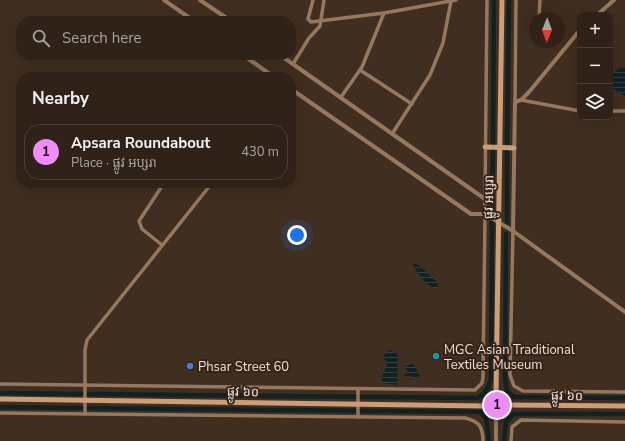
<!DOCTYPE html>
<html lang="en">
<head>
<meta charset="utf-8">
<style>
	body { margin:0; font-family:"Nunito Sans","Noto Sans Khmer",sans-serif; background:#382a21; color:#f1f3f6 }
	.controls { position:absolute; right:12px; top:12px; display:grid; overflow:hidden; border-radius:8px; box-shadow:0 4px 16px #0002 }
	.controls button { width:36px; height:36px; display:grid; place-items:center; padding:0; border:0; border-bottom:1px solid #4b3f37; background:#302218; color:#f1f3f6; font:20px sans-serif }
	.compass { position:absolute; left:529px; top:12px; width:36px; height:36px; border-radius:50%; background:#302218; box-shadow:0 4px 16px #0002; rotate:181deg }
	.you { position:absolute; left:297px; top:235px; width:14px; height:14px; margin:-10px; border:3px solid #fff; border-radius:50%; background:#1a73e8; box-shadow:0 0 0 6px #1a73e833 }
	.badge { display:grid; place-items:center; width:26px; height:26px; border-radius:50%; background:#ee8cf8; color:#111; font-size:13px; font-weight:700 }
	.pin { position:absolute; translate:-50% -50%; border:2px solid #fff; box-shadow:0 1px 4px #0006 }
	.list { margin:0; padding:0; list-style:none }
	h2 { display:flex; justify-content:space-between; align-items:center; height:52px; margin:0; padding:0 16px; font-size:17px }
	h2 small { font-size:13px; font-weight:400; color:#a8a4a2 }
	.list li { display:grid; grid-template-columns:26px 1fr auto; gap:12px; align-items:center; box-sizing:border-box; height:56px; margin:0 8px 8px; padding:0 8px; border:1px solid #4b3f37; border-radius:16px }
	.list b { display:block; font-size:15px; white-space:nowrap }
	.list p { margin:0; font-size:13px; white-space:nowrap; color:#a8a4a2 }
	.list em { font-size:13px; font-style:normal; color:#a8a4a2 }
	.icon { flex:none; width:22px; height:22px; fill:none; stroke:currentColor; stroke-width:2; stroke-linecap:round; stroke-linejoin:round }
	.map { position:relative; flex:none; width:625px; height:441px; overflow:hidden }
	.search { position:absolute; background:#302218; box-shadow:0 4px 16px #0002; left:16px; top:16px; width:280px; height:44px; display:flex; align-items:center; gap:10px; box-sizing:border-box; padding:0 14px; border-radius:16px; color:#a8a4a2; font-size:15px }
	.panel { position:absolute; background:#302218; box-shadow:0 4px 16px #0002; left:16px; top:72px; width:280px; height:116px; border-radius:16px }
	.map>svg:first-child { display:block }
	.water { fill:url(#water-rules) }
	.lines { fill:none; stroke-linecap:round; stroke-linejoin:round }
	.canal { stroke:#122; stroke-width:4.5 }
	.minor { stroke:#95785e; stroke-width:3.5 }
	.tertiary { stroke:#95785e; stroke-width:4 }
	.secondary { stroke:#cd9e75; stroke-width:5 }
	.culture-dot { fill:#0f9aa8; stroke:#352417; stroke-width:1.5 }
	.shop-dot { fill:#3f7fe0; stroke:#352417; stroke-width:1.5 }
	.labels { text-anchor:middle; stroke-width:4; stroke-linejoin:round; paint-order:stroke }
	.street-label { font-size:13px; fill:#eee1d9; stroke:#352417 }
	.poi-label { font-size:13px; fill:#eee1d9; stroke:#352417; text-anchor:start }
</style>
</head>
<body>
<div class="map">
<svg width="625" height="441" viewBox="0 0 625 441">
	<defs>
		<pattern id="water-rules" width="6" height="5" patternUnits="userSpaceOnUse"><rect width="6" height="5" fill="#122"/><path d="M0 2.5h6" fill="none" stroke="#344242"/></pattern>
	</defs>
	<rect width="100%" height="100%" fill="#402e20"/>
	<g class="water">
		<path d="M619,68H625V96L610,87C610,79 612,73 619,68Z"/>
		<path d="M416,263L436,281L439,288C429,290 417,273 413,265Z"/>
		<polygon points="390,350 398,355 397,385 382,383 382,377 388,362 384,360 384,355"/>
		<polygon points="413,363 420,376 414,378 409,376 404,376 407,371 405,367"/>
	</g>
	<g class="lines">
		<g class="canal">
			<polyline points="493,144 494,0"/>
			<polyline points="507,144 509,0"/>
			<polyline points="492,214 493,151"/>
			<polyline points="507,223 507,151"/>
			<polyline points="506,234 505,378 507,391 514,397 625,398"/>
			<path d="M0,393L477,398C486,394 488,387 491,379L492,222"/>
			<polyline points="0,407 82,408"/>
			<polyline points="89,408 480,412 486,418 489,441"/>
			<polyline points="504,441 506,422 514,414 625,414"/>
		</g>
		<g class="minor">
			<polyline points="313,0 308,19 311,22 384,13 456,0"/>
			<polyline points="539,17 540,0"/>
			<polyline points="293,64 309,38 320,26 324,0"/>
			<polyline points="360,70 412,104"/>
			<polyline points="251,77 253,74"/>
			<polyline points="341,97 362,67 384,13"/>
			<polyline points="521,100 580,111"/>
			<polyline points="515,102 516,0"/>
			<polyline points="610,111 625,111"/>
			<polyline points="392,134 430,75 443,43 451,1"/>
			<polyline points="485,199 487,0"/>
			<polyline points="513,231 510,375 514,386 523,391 625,392"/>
			<polyline points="162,245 142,229 139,221 164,183"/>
			<polyline points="0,384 475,390 482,383 483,377 485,214"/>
			<path d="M0,413L465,418C479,421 483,427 483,441"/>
			<polyline points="85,414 85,350 87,340 212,183"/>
			<polyline points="358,417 358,389"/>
			<polyline points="511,441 512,427 521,420 625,422"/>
		</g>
		<g class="tertiary">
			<polyline points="164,0 194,21"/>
			<polyline points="200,0 231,21"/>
			<polyline points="597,15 614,0"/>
			<polyline points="243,55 274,77"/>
			<polyline points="280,55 485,199 485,214"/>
			<polyline points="291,89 471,214 485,214 513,231 625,312"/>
			<polyline points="513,231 515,102 521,100 529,92 580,30"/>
			<polyline points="496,441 496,416"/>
		</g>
		<g class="secondary">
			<polyline points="485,147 514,148"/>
			<polyline points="496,394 502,0"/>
			<circle cx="497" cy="405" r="11"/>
			<polyline points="0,399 486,406"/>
			<polyline points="508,405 625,406"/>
		</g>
	</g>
	<circle class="culture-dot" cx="436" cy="356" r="4"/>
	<circle class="shop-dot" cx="190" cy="366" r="4"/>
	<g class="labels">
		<g class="street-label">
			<text transform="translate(488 197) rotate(-89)" y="5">ផ្លូវ អប្សរា</text>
			<text transform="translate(243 391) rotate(1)" y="5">ផ្លូវ ៦០</text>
			<text transform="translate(567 395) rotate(1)" y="5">ផ្លូវ ៦០</text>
		</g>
		<g class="poi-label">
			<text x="444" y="354">MGC Asian Traditional<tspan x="444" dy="15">Textiles Museum</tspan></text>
			<text x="198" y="371">Phsar Street 60</text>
		</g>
	</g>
</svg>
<div class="controls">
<button>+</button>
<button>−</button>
<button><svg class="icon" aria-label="layers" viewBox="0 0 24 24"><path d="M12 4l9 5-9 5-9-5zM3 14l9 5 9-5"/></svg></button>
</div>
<svg class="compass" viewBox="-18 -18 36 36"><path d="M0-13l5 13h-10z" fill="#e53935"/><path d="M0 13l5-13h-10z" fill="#a8a4a2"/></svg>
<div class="you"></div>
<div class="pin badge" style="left:497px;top:405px">1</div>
<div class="search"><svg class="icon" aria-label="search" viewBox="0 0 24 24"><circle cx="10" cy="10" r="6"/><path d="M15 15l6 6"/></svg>Search here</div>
<section class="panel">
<h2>Nearby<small></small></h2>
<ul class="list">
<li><span class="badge">1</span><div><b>Apsara Roundabout</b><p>Place · ផ្លូវ អប្សរា</p></div><em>430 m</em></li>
</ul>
</section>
</div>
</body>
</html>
